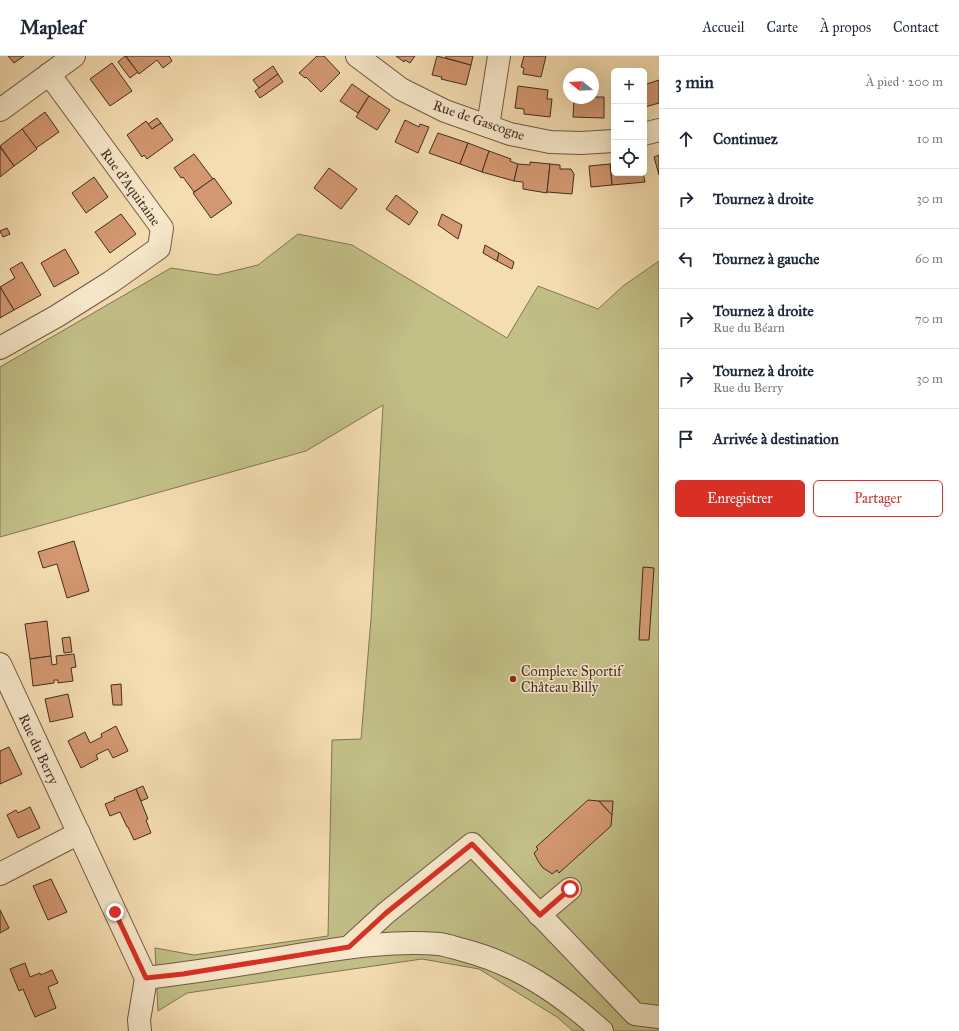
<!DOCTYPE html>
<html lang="fr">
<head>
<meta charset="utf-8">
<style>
	body { margin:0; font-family:"IM FELL Great Primer",serif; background:#f2f2f3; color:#1f2937 }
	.controls { position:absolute; right:12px; top:12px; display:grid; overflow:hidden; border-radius:6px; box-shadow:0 4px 16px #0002 }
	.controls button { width:36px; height:36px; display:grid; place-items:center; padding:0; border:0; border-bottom:1px solid #e0e1e3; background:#fff; color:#1f2937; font:20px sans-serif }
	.compass { position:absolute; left:563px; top:12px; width:36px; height:36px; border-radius:50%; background:#fff; box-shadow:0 4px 16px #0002; rotate:288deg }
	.stop { position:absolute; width:12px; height:12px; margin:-9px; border:3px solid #d93025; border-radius:50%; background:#fff }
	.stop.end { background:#d93025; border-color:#fff; box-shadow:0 1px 4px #0008 }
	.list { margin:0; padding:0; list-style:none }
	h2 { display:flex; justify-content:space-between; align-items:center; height:52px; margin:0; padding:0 16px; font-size:17px }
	h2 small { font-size:13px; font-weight:400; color:#747a83 }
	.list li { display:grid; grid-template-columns:26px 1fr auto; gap:12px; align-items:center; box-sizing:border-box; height:60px; padding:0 16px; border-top:1px solid #e0e1e3 }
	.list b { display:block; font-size:15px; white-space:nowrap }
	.list p { margin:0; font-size:13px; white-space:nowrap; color:#747a83 }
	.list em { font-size:13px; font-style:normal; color:#747a83 }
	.actions { display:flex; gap:8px; padding:12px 16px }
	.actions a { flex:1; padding:9px 0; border:1px solid #d93025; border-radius:6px; text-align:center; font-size:14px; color:#d93025 }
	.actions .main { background:#d93025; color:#fff }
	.icon { flex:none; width:22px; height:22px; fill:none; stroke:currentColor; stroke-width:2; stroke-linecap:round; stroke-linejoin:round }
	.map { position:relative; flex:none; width:659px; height:975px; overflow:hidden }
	header { display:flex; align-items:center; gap:24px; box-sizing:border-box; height:56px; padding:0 20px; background:#fff; border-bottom:1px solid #e0e1e3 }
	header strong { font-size:19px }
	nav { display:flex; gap:22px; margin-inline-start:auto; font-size:14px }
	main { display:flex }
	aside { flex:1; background:#fff }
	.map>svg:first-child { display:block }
	.green { fill:#c2bf87; stroke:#827655 }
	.building { fill:#d39871; stroke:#432c23 }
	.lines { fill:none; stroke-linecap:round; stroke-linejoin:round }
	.minor-casing { stroke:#6f5846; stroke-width:24 }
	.minor { stroke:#f8e9cc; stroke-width:22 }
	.route { stroke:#d93025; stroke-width:5 }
	.poi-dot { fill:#8f2418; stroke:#f8e9cc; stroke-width:1.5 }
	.labels { text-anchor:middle; stroke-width:3; stroke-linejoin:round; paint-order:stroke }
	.street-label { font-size:14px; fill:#432c23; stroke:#f8e9cc }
	.poi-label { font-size:14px; fill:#432c23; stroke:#f8e9cc; text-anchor:start }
</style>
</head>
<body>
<header>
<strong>Mapleaf</strong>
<nav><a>Accueil</a><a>Carte</a><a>À propos</a><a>Contact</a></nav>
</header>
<main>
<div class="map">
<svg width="659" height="975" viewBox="0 0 659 975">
	<rect width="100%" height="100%" fill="#f4ddb1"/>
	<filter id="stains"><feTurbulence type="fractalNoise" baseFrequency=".005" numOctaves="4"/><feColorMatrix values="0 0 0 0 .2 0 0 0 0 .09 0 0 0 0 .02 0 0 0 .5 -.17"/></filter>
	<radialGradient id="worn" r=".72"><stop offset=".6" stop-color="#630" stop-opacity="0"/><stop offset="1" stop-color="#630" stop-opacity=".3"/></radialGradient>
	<polygon class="green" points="298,178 352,189 507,282 538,230 598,253 623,230 659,205 659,975 573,975 557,961 479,913 422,903 187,937 158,955 155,892 194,899 328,880 332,684 361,683 371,563 383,349 306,395 0,481 0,311 171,212 217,219 258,209"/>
	<g class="building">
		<polygon points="8,0 24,0 14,7"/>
		<polygon points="125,0 138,16 130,22 118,6"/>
		<polygon points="126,0 169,0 172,5 163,12 157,4 139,18"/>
		<polygon points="317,0 324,0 340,17 321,36 306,21 305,22 299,17"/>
		<polygon points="396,0 415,0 410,7 405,4 404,6"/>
		<polygon points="437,0 471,9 466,29 441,23 442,21 432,19"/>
		<polygon points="446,0 473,0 471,9 446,2"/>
		<polygon points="524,0 546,0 541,21 523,18 524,12 521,11"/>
		<polygon points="112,7 132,35 110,50 90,23"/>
		<polygon points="273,10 278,18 259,32 253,24"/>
		<polygon points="278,18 283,26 260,42 255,35"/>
		<polygon points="659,24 659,47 645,51 644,47 644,29"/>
		<polygon points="352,28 369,40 358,57 340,45"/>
		<polygon points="518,30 548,34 547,43 552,43 550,61 524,58 524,53 515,52"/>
		<polygon points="369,40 390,54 377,74 356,61"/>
		<polygon points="593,41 604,41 604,62 573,61 574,42 593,42"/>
		<polygon points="45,56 59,76 36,92 22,73"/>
		<polygon points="157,62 161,67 152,73 148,68"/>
		<polygon points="405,64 419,71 420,68 429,71 418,97 395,86"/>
		<polygon points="146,65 152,73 161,67 173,84 147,103 144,99 142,101 127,79"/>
		<polygon points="22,73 37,93 14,110 0,90"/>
		<polygon points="438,77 468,87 460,108 429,97"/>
		<polygon points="468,87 489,95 482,116 460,108"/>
		<polygon points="0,91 14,110 0,121"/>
		<polygon points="489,95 511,103 510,105 518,108 514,125 482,116"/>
		<polygon points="194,98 213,123 194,136 183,121 181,122 174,112"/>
		<polygon points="659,99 659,119 654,101"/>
		<polygon points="530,106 550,108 547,137 523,133 523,126 514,125 518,108 530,109"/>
		<polygon points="614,107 614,117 643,117 645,126 612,129 610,108"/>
		<polygon points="550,108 560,109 560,113 571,113 574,118 572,138 547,136"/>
		<polygon points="610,108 612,129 591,131 589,110"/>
		<polygon points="329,112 357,133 341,153 314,132"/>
		<polygon points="94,121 108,141 86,157 72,137"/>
		<polygon points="214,122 232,147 211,162 193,137"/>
		<polygon points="396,139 418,156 409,169 386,153"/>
		<polygon points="121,158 136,178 110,197 95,176"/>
		<polygon points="442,158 462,169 458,183 438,169"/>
		<polygon points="7,172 10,178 3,181 0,175"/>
		<polygon points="485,189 499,197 497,205 483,197"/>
		<polygon points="65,193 79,217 54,231 41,207"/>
		<polygon points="499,197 514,206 512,213 497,205"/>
		<polygon points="22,206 41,239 14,254 0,231 15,222 10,213"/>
		<polygon points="0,231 14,254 0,262"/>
		<polygon points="74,485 89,535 67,542 57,508 43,512 38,496"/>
		<polygon points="643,511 654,512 649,584 639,584"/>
		<polygon points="47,565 51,600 30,603 25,568"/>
		<polygon points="70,581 72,596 64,597 62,582"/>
		<polygon points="74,598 76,611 71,612 73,625 58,627 58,624 54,624 54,627 33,630 30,603 51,600 52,609 57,608 56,600"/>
		<polygon points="121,628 122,649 113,649 111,629"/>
		<polygon points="68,638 73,661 50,666 45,643"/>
		<polygon points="116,670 128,695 113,702 108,693 96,699 98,703 81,712 68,685 85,676 90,687 102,681 101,678"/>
		<polygon points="9,691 22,718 0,728 0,695"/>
		<polygon points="143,730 148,742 141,745 136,733"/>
		<polygon points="136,733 148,763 146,764 151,777 134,784 128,771 127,771 120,756 110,760 105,748 115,744 114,742"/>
		<polygon points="588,744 599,745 612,759 611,770 559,817 557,814 552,818 551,817 543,812 538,805 534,797 538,793 536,791"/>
		<polygon points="599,745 613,745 612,759"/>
		<polygon points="30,751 40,772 18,782 7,759 16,754 18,757"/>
		<polygon points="51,823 67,856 48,864 33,830"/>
		<polygon points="0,854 9,872 0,877"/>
		<polygon points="25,907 30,921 40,917 41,919 52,914 58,927 48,931 56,952 35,961 23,933 19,935 10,913"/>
	</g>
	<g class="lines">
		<g class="minor-casing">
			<g id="minor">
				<polyline points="357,0 401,33 445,55 510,78 550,86 581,87 614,85"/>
				<polyline points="0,54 74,0"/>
				<polyline points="488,70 499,0"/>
				<polyline points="644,78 659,74"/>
				<polyline points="0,292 57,260 111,226 159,192 162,172 49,18"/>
				<polyline points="0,608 146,922 139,964 140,975"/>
				<polyline points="0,818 79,777"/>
				<polyline points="539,859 570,833"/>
				<polyline points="349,891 386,857 472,788 635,958 659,961"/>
				<path d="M146,922C197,916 247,908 298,899C344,892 393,884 439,888C447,889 455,892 463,894C517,908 561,938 602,975"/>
			</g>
		</g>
		<use href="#minor" class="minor"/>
	</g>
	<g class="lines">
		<polyline class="route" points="115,856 146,922 183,918 349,891 386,857 472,788 540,859 570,833"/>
	</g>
	<circle class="poi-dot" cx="513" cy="623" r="4"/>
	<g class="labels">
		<g class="street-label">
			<text transform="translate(479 64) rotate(19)" y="5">Rue de Gascogne</text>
			<text transform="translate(131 131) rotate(54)" y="5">Rue d'Aquitaine</text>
			<text transform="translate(39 693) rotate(65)" y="5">Rue du Berry</text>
		</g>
		<g class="poi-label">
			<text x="521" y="620">Complexe Sportif<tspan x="521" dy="16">Château Billy</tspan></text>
		</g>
	</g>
	<rect width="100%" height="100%" filter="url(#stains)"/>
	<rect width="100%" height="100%" fill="url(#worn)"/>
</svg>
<div class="controls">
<button>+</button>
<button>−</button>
<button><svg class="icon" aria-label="locate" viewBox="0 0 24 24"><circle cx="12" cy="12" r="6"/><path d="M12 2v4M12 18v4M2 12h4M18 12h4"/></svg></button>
</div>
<svg class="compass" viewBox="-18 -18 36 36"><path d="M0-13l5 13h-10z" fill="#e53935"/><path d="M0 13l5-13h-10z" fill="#747a83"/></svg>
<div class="stop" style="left:570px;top:833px"></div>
<div class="stop end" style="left:115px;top:856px"></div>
</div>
<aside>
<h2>3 min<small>À pied · 200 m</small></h2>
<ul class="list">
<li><svg class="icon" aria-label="ahead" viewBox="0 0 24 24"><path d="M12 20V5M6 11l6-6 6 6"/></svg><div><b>Continuez</b></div><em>10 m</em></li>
<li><svg class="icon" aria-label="right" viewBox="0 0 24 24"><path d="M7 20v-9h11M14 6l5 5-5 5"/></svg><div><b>Tournez à droite</b></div><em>30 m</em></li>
<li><svg class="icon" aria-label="left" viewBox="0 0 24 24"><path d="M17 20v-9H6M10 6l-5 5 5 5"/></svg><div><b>Tournez à gauche</b></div><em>60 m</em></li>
<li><svg class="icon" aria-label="right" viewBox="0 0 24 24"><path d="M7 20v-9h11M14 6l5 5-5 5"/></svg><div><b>Tournez à droite</b><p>Rue du Béarn</p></div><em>70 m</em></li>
<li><svg class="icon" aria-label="right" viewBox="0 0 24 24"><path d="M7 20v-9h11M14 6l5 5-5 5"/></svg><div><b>Tournez à droite</b><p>Rue du Berry</p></div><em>30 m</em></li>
<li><svg class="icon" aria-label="arrive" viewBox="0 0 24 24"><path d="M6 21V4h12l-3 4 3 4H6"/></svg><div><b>Arrivée à destination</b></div></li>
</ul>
<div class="actions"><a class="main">Enregistrer</a><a>Partager</a></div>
</aside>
</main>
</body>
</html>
